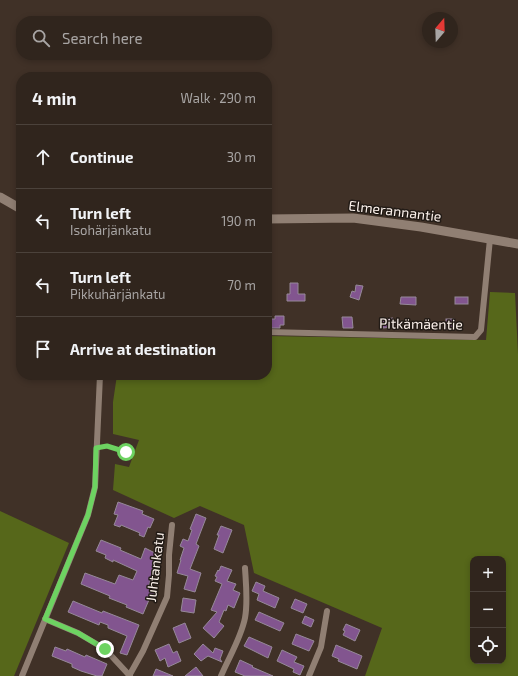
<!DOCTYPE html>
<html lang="en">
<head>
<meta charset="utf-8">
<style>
	body { margin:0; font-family:"Exo 2",sans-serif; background:#382d26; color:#f1f3f6 }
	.controls { position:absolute; right:12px; bottom:12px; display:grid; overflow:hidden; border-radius:8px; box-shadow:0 2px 6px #0003 }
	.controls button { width:36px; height:36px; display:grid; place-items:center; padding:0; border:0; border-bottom:1px solid #4b423b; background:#30251d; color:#f1f3f6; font:20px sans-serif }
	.compass { position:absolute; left:422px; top:12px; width:36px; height:36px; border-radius:50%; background:#30251d; box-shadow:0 2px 6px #0003; rotate:19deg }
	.stop { position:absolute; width:12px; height:12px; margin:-9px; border:3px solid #6dd361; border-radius:50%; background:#fff }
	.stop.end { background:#6dd361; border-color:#fff; box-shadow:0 1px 4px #0008 }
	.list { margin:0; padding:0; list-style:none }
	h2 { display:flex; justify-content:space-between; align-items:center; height:52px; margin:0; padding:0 16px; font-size:17px }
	h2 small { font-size:13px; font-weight:400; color:#a8a5a4 }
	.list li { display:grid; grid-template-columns:26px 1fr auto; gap:12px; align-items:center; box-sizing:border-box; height:64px; padding:0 16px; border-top:1px solid #4b423b }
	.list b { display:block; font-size:15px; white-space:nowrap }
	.list p { margin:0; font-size:13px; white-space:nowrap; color:#a8a5a4 }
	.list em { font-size:13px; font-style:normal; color:#a8a5a4 }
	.icon { flex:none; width:22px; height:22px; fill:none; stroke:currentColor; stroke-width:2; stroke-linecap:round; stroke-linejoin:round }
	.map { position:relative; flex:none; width:518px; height:676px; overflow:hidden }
	.search { position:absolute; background:#30251d; box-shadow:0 2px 6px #0003; left:16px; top:16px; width:256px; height:44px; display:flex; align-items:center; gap:10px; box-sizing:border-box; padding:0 14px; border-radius:16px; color:#a8a5a4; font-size:15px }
	.panel { position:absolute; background:#30251d; box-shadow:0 2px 6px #0003; left:16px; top:72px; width:256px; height:308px; border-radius:16px }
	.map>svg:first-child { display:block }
	.forest { fill:#56671a; fill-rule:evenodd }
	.building { fill:#82558f; stroke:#968999 }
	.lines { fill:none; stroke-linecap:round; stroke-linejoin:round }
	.lane { stroke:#907f73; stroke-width:3 }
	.street { stroke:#907f73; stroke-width:6 }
	.secondary { stroke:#907f73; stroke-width:9 }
	.route { stroke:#6dd361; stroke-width:5 }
	.labels { text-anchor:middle; stroke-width:3; stroke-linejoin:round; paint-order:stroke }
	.street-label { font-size:14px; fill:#fbf1eb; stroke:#221b16 }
</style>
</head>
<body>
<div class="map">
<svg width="518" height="676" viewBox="0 0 518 676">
	<rect width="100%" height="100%" fill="#403127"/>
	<g class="forest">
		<path d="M490,292L515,293L518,354V676H365L382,628L254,573L244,525L200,506L174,518L113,490L115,464L129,467L139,440L113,434V402L117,375H267V336L486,340ZM473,559H503V661H473Z"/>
		<polygon points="0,511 69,543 14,676 0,676"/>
	</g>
	<g class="building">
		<polygon points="290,283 298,283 298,294 305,294 305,301 287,301 287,294 290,294"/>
		<polygon points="356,285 363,286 359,300 350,297 352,291 355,292"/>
		<polygon points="401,297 416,297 416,305 400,304"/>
		<rect x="455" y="297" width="13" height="7"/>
		<polygon points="275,316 284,316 284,325 280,325 280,328 269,328 269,319 275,319"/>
		<polygon points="342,317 352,317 353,328 343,328"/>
		<polygon points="393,318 393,327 383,328 382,319"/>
		<rect x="446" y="319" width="8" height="10"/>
		<polygon points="118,502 143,511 142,514 154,519 150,528 148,527 144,537 139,535 140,533 121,525 120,527 114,525 118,515 114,514"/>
		<polygon points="196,514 206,518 196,544 199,546 190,569 201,573 195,592 184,589 188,576 177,573 181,560 180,560 184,548 180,546 183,539 188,541 192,530 190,529"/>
		<polygon points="221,526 232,530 223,553 214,549 219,535 217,535"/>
		<polygon points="101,540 121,548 120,550 141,559 145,548 159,555 154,566 156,567 148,587 156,590 154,596 151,595 143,614 126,607 127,605 109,598 110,596 81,584 85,573 115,584 119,575 133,580 137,571 113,560 113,562 105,558 106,555 96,551"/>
		<polygon points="221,566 232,570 227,581 236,584 233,590 240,593 234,608 228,605 226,611 224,610 219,622 224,626 214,638 203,628 217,612 211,610 222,584 215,581 217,577 215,576 218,570 219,571"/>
		<polygon points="256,582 265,586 263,591 279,598 275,608 257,600 259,594 252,591"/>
		<polygon points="183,598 196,600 194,613 181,611"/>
		<polygon points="295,599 307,604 303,613 291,608"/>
		<polygon points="73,601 102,613 103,611 139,625 127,655 120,653 127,636 108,628 108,625 100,622 99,625 68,612"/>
		<polygon points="259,612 284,623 280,631 255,620"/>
		<polygon points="305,616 314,620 311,627 302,623"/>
		<polygon points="185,623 191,638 179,643 173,628"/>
		<polygon points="346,624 360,630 355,641 343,635 345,631 343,630"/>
		<polygon points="296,634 314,641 309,651 292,644"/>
		<polygon points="249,637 272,647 268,658 244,646"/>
		<polygon points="169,644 173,653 177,651 181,661 168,667 165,658 160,661 155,650"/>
		<polygon points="203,644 213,653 215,648 223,651 220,659 222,662 208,656 201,661 194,654"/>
		<polygon points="336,645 362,656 357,669 338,661 339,659 332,656"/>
		<polygon points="55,647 66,651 67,649 85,657 86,655 107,664 102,676 97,676 81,671 72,667 72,664 52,656"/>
		<polygon points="282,650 297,657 294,662 304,666 300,675 293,672 294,669 277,661"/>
		<polygon points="240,660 253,666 252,667 273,676 245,676 235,672"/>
		<polygon points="196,667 203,676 185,676"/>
		<polygon points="156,669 173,676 153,676"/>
	</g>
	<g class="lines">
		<polyline class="lane" points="96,448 107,446 126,452"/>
		<g class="street">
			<polyline points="267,332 475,337 481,330 490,239"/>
			<polyline points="45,619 78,633 105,649 130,676"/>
			<polyline points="22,676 88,515 95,487 100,375"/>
			<polyline points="129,676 143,651 167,597 169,575 169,555 172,525"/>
			<path d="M221,676C229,657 241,638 245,618C248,602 246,585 245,568"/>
			<polyline points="309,676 321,647 327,611"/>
		</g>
		<g class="secondary">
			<polyline points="0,197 21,209"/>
			<polyline points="267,219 353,218 421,227 518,244"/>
		</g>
	</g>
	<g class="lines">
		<polyline class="route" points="105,649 78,633 45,619 88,515 95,487 96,448 107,446 126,452"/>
	</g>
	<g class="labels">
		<g class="street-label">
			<text transform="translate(395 211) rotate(7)" y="5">Elmerannantie</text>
			<text transform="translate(421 324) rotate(1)" y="5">Pitkämäentie</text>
			<text transform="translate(155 567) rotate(-83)" y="5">Juhtankatu</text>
		</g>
	</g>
</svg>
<div class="controls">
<button>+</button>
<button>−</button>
<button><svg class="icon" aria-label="locate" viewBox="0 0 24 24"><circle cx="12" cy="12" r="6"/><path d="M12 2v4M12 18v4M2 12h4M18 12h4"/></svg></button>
</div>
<svg class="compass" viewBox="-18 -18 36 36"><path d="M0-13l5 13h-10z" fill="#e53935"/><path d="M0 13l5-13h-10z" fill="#a8a5a4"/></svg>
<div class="stop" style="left:126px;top:452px"></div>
<div class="stop end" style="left:105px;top:649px"></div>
<div class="search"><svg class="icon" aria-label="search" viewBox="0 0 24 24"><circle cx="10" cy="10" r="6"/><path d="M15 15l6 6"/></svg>Search here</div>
<section class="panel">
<h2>4 min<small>Walk · 290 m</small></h2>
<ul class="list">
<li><svg class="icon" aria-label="ahead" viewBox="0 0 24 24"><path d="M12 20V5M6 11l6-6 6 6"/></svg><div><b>Continue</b></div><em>30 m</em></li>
<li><svg class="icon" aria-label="left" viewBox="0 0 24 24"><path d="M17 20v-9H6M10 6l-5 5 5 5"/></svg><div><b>Turn left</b><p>Isohärjänkatu</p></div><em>190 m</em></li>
<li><svg class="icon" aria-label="left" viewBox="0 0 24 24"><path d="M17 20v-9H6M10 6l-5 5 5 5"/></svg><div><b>Turn left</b><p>Pikkuhärjänkatu</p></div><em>70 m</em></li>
<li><svg class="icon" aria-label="arrive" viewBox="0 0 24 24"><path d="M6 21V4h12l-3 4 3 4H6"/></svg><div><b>Arrive at destination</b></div></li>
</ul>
</section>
</div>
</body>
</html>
